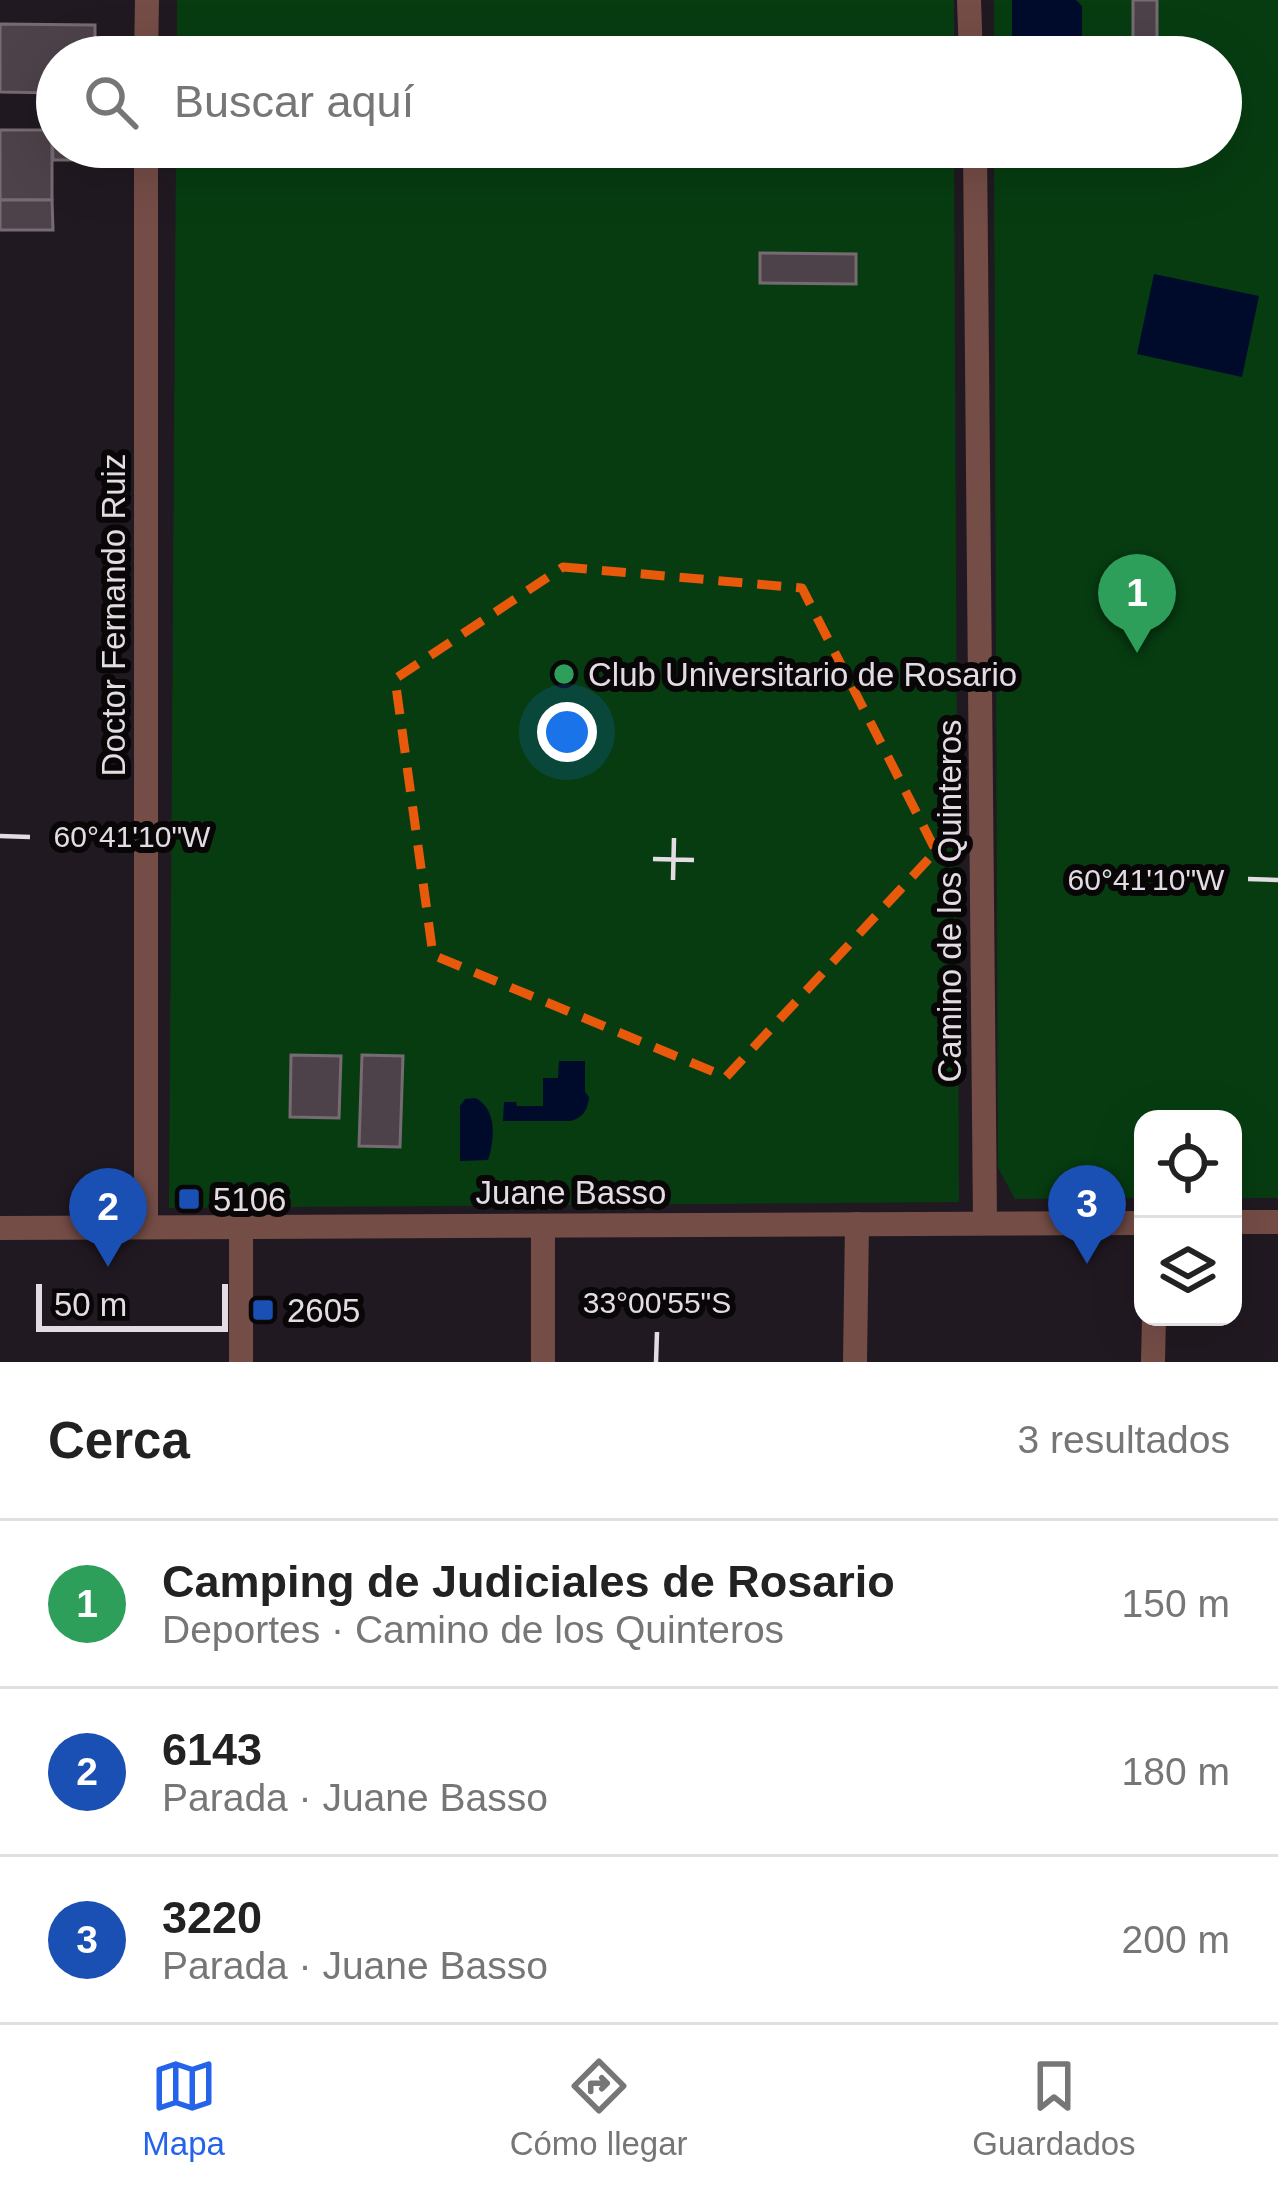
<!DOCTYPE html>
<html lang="es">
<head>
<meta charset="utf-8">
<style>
	body { margin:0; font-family:Helvetica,sans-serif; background:#f6f6f6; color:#222 }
	.controls { position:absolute; right:36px; bottom:36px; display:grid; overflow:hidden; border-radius:24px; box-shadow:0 12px 48px #0002 }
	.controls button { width:108px; height:108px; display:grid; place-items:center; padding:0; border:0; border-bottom:3px solid #e0e0e0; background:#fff; color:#222; font:60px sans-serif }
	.scale { position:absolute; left:36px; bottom:30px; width:192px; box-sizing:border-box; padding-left:12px; border:6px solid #e3dde3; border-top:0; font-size:33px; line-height:42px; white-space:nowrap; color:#e3dde3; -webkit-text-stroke:9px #090608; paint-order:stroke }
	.you { position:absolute; left:567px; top:732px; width:42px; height:42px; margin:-30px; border:9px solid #fff; border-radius:50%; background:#1a73e8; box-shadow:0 0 0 18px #1a73e833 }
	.badge { display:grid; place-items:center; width:78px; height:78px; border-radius:50%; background:#2563eb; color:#fff; font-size:39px; font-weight:700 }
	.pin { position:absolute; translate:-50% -99px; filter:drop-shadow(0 3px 6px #0008) }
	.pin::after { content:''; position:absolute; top:63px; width:42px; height:36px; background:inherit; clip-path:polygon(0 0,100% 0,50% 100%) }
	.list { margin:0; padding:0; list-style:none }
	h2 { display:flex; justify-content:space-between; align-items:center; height:156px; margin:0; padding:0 48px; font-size:51px }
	h2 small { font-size:39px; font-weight:400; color:#767676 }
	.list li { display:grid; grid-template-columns:78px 1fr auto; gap:36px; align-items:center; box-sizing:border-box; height:168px; padding:0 48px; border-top:3px solid #e0e0e0 }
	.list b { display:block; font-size:45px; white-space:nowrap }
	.list p { margin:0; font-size:39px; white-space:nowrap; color:#767676 }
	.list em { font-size:39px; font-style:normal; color:#767676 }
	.icon { flex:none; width:66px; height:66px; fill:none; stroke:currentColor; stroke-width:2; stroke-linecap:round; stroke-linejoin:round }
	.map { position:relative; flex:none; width:1278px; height:1362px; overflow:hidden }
	.search { position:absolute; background:#fff; box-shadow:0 12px 48px #0002; left:36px; right:36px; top:36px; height:132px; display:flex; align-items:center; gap:30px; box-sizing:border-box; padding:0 42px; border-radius:66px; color:#767676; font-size:45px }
	.sheet { height:660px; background:#fff }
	nav { display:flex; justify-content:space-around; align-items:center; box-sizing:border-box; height:168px; border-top:3px solid #e0e0e0; background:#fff; font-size:33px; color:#767676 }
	nav a { display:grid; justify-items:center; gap:6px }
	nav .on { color:#2563eb }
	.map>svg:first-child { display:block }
	.green { fill:#073c11 }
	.water { fill:#000b2c }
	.building { fill:#4d4249; stroke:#776b73; stroke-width:3 }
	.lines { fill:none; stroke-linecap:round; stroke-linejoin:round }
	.minor { stroke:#754d47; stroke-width:24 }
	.marked { fill:none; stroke:#e8590c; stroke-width:9; stroke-dasharray:24 15; stroke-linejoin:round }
	.ticks { fill:none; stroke:#e3dde3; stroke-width:4.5 }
	.leisure-dot { fill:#2e9e5b; stroke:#090608; stroke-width:4.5 }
	.transit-dot { fill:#1a4fb4; stroke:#090608; stroke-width:4.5 }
	.labels { text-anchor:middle; stroke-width:12; stroke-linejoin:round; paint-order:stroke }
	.street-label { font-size:33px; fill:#e3dde3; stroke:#090608 }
	.poi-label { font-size:33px; fill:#e3dde3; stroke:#090608; text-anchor:start }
	.ticks-label { font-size:30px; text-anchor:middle; fill:#e3dde3; stroke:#090608; stroke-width:12; stroke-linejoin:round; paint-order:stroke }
</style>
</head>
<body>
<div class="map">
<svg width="1278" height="1362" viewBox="0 0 1278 1362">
	<rect width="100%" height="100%" fill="#211921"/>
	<g class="green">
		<rect x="177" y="0" width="777" height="57"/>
		<polygon points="994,0 1278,0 1278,1198 1233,1198 1233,1119 1143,1119 1143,1198 1015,1199 998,1168 994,147 1221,147 1221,57 994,57"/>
		<polygon points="176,147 954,147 959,1202 169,1208"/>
	</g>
	<g class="water">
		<polygon points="1012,0 1076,0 1082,6 1082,57 1012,57"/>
		<polygon points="1154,274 1259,296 1242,377 1137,354"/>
		<path d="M559,1061H585V1092L589,1097C588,1110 583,1118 570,1121H503L504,1102H516L517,1106H543V1078H558Z"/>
		<path d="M475,1098C497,1108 495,1139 488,1160L460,1161V1106L465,1099Z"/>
	</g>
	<g class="building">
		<polygon points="1133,0 1157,0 1157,41 1133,42"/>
		<polygon points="0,24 95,25 95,57 57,57 57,93 0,92"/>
		<rect x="0" y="130" width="52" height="70"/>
		<polygon points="52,130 57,130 57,147 83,147 83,160 53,160"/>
		<polygon points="0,200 52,200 53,230 0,230"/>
		<polygon points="760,253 856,254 856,284 760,283"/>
		<polygon points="291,1055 341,1056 339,1118 290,1117"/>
		<polygon points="362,1055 403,1056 400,1147 359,1146"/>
	</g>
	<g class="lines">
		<g class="minor">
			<polyline points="969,0 971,57"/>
			<polyline points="146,57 147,0"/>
			<polyline points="975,147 985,1223"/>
			<polyline points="1233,1222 1278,1222"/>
			<polyline points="543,1226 543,1362"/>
			<polyline points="146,1227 146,147"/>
			<polyline points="0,1228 1143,1223"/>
			<polyline points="241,1362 241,1227"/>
			<polyline points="855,1362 857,1224"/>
			<polyline points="1153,1362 1154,1317"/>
		</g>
	</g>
	<path class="marked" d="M563,567L802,588L936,851L726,1077L433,955L395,679Z"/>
	<path class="ticks" d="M0,836L30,837M653,859L694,860M1248,879L1278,880M673,880L674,838M656,1362L657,1332"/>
	<circle class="leisure-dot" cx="564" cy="674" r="12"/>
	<g class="transit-dot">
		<rect x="177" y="1187" width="24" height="24" rx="6"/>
		<rect x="251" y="1298" width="24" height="24" rx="6"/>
	</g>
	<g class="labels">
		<g class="street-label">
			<text transform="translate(113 615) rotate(-90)" y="12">Doctor Fernando Ruiz</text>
			<text transform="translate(949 901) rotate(-90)" y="12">Camino de los Quinteros</text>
			<text x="571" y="1204">Juane Basso</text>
		</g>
		<g class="poi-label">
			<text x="588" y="686">Club Universitario de Rosario</text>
			<text x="213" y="1211">5106</text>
			<text x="287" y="1322">2605</text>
		</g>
	</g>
	<g class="ticks-label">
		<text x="132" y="847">60°41'10"W</text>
		<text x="1146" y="890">60°41'10"W</text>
		<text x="657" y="1313">33°00'55"S</text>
	</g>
</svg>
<div class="controls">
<button><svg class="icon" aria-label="locate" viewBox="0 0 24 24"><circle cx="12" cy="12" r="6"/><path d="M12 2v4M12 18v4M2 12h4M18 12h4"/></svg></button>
<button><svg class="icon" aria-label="layers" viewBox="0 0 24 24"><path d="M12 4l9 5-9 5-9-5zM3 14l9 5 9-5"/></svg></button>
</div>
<div class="scale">50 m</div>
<div class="you"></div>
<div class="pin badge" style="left:1137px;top:653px;background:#2e9e5b">1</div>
<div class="pin badge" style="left:108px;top:1267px;background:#1a4fb4">2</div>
<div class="pin badge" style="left:1087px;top:1264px;background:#1a4fb4">3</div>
<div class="search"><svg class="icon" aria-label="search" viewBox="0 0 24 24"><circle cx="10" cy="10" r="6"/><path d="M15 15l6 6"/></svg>Buscar aquí</div>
</div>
<section class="sheet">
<h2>Cerca<small>3 resultados</small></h2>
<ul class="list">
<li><span class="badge" style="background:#2e9e5b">1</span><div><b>Camping de Judiciales de Rosario</b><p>Deportes · Camino de los Quinteros</p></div><em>150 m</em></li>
<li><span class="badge" style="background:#1a4fb4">2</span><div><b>6143</b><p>Parada · Juane Basso</p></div><em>180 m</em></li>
<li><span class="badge" style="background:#1a4fb4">3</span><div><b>3220</b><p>Parada · Juane Basso</p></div><em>200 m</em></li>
</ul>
</section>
<nav>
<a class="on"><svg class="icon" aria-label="map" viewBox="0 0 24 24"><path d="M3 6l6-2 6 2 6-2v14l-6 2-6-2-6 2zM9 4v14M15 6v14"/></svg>Mapa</a>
<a><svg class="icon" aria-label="directions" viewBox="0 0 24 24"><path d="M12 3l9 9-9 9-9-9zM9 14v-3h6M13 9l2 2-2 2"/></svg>Cómo llegar</a>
<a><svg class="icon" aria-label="saved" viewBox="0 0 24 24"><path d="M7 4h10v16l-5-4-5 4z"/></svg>Guardados</a>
</nav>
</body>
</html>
